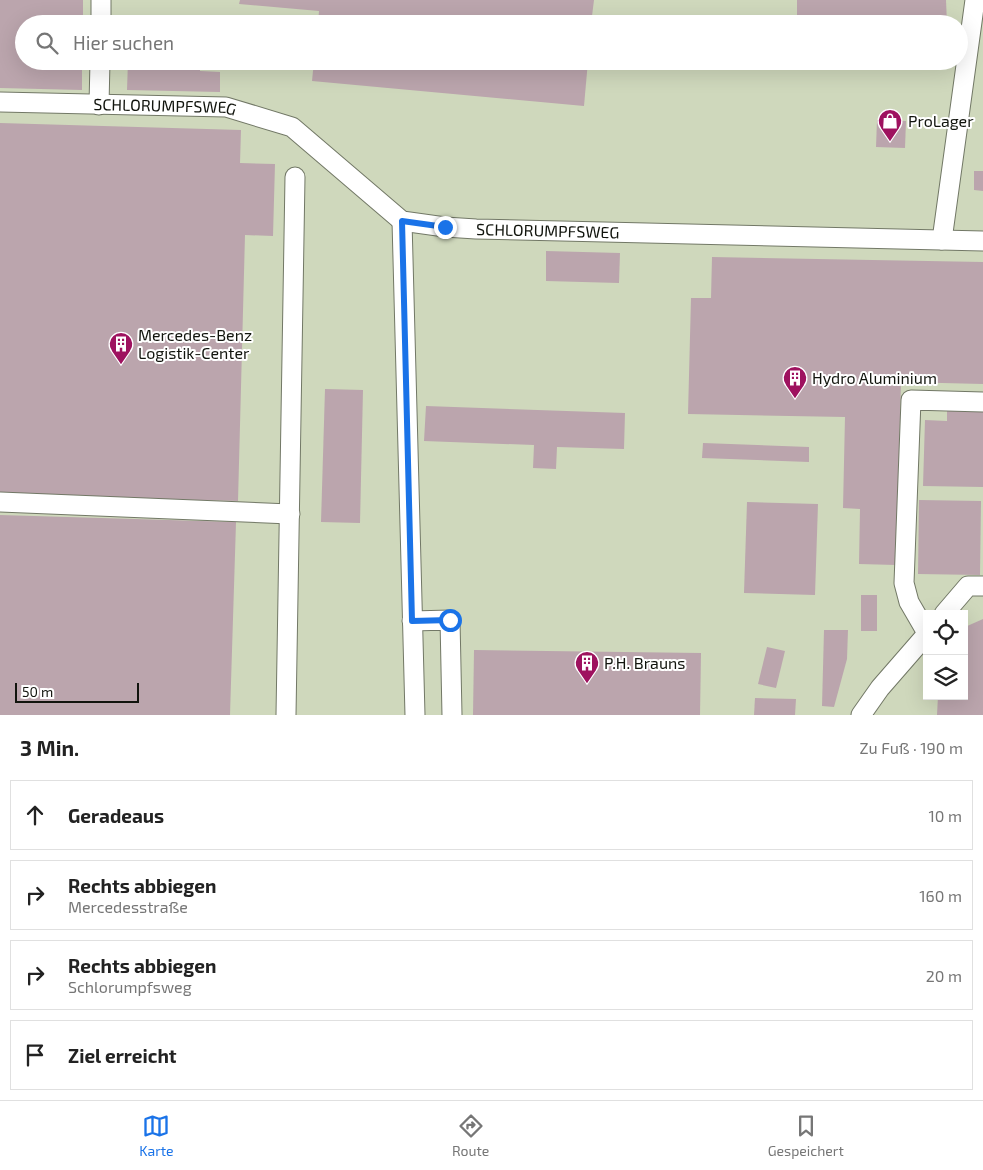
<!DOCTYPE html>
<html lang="de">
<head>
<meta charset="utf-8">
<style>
	body { margin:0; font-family:"Exo 2",sans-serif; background:#f6f6f6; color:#222 }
	.controls { position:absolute; right:15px; bottom:15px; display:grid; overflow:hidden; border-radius:0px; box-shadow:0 5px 20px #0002 }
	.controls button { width:45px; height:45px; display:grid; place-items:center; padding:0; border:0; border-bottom:1px solid #e0e0e0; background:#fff; color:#222; font:25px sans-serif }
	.scale { position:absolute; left:15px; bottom:12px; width:124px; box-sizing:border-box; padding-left:5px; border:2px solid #11140d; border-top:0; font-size:14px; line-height:18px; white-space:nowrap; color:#11140d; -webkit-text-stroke:4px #fff; paint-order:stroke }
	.stop { position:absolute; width:15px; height:15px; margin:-11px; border:4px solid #1a73e8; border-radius:50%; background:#fff }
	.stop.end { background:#1a73e8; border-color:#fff; box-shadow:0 1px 5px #0008 }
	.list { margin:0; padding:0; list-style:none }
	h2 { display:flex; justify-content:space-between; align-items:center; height:65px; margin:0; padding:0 20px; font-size:21px }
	h2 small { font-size:16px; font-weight:400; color:#767676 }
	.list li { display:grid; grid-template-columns:32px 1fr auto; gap:15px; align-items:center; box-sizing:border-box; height:70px; margin:0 10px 10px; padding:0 10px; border:1px solid #e0e0e0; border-radius:0px }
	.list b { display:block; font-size:19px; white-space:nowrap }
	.list p { margin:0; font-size:16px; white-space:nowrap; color:#767676 }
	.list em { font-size:16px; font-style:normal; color:#767676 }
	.icon { flex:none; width:28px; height:28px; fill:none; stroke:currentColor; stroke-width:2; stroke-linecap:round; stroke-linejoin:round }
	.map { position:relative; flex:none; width:983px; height:715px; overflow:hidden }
	.search { position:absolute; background:#fff; box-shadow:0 5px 20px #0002; left:15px; right:15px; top:15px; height:55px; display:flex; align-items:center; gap:12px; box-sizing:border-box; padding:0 18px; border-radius:28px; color:#767676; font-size:19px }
	.sheet { height:385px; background:#fff }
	nav { display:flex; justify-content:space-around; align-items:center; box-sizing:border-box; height:70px; border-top:1px solid #e0e0e0; background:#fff; font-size:14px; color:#767676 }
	nav a { display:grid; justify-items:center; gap:2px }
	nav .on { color:#1a73e8 }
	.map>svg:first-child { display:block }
	.built { fill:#cfd8bc; fill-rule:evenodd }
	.building { fill:#bba5ad }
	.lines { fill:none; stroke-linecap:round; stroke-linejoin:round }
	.minor-casing { stroke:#727866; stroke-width:21 }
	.minor { stroke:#fff; stroke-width:19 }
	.route { stroke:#1a73e8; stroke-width:6 }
	.labels { text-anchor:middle; stroke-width:4; stroke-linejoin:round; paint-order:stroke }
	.street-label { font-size:16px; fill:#11140d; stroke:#fff }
	.poi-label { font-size:16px; fill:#11140d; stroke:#fff; text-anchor:start }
</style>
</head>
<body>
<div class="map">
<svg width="983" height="715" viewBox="0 0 983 715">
	<rect width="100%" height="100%" fill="#dce3cf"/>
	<path class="built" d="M0,0H983V715H0ZM24,24H959V61H24ZM927,614H964V696H927Z"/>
	<g class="building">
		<polygon points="0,0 83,0 83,24 24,24 24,61 82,61 82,90 0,88"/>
		<polygon points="240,0 594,0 591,24 318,24 319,11 239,4"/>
		<polygon points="797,0 946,0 947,24 797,24"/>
		<polygon points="128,61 200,61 200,71 220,72 220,92 127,90"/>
		<polygon points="314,61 588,61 584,106 312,81"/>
		<polygon points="798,61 915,61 915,63 799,66"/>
		<polygon points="877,120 906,121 905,148 876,147"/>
		<polygon points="0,123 241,130 240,163 275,164 273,236 245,235 238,501 0,495"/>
		<polygon points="974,171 983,171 983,191 974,190"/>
		<polygon points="546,251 620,253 619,283 546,281"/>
		<polygon points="712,257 983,262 983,384 901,382 896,565 859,564 860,509 843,508 845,417 688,414 691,298 711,298"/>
		<polygon points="325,389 363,390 360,523 321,522"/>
		<polygon points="426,406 625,413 624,449 557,447 556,469 533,468 534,445 424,441"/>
		<polygon points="947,408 983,409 983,487 923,486 925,420 947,421"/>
		<polygon points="703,443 809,447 809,462 702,458"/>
		<polygon points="919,500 981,501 980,575 918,574"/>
		<polygon points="747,502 818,504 815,595 744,593"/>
		<polygon points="0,515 236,522 230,715 0,715"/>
		<rect x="861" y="595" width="16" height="36"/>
		<polygon points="983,619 983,715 937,715 938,696 964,696 965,627"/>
		<polygon points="824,630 848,630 847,659 834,707 822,706"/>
		<polygon points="767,647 785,651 776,688 758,684"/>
		<polygon points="474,650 701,653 700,715 473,715"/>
		<polygon points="755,698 796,699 795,715 754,715"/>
	</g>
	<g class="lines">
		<g class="minor-casing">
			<g id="minor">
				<polyline points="101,24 101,0"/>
				<path id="s1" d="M0,102L226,107L292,127L402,221L445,227L476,229L983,241"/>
				<polyline points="99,105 100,61"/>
				<polyline points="402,221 415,715"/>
				<polyline points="942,240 975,0"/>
				<polyline points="0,502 290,514"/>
				<polyline points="944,614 968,586 983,586"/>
				<polyline points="412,621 450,620 452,715"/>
				<polyline points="927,633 909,602 904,583 911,400 983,402"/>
				<polyline points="286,715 295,177"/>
				<polyline points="861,715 880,688 927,634"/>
			</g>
		</g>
		<use href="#minor" class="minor"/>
	</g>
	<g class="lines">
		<polyline class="route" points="445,227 402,221 412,621 450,620"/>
	</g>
	<defs>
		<g id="shop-pin" transform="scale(1.25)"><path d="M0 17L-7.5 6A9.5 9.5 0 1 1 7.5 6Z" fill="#9e125f" stroke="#fff"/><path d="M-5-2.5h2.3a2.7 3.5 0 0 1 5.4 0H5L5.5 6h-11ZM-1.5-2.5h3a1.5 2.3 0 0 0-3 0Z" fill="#fff"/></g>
		<g id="building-pin" transform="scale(1.25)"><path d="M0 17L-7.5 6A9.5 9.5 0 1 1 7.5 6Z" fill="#9e125f" stroke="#fff"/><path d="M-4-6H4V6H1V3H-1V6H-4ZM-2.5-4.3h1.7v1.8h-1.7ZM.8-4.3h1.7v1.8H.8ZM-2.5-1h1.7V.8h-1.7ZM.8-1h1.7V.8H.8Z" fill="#fff"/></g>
	</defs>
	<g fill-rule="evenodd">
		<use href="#shop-pin" x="890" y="121"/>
		<use href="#building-pin" x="121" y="344"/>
		<use href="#building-pin" x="795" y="378"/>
		<use href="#building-pin" x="587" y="663"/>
	</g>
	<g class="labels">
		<g class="street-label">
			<text dy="6" stroke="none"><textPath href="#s1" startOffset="165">SCHLORUMPFSWEG</textPath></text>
			<text dy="6" stroke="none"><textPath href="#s1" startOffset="586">SCHLORUMPFSWEG</textPath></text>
		</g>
		<g class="poi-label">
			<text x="908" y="127">ProLager</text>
			<text x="138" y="341">Mercedes-Benz<tspan x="138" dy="18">Logistik-Center</tspan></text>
			<text x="812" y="384">Hydro Aluminium</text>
			<text x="604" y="669">P.H. Brauns</text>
		</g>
	</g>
</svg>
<div class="controls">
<button><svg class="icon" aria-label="locate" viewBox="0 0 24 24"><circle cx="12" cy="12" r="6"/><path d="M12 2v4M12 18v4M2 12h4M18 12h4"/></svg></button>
<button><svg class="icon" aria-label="layers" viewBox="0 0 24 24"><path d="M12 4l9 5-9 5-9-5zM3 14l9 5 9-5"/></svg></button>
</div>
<div class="scale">50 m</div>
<div class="stop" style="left:450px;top:620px"></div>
<div class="stop end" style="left:445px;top:227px"></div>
<div class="search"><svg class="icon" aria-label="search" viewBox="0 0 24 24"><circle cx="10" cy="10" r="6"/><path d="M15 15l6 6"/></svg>Hier suchen</div>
</div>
<section class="sheet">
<h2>3 Min.<small>Zu Fuß · 190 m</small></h2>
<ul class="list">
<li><svg class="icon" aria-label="ahead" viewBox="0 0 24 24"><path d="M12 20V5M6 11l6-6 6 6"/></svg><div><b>Geradeaus</b></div><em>10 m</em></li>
<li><svg class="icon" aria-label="right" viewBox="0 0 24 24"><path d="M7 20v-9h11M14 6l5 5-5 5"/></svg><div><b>Rechts abbiegen</b><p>Mercedesstraße</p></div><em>160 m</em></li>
<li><svg class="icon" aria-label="right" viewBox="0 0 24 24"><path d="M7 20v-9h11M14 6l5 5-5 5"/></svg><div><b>Rechts abbiegen</b><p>Schlorumpfsweg</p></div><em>20 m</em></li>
<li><svg class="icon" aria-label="arrive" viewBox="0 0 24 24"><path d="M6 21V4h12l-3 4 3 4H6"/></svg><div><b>Ziel erreicht</b></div></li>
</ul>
</section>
<nav>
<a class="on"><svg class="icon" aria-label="map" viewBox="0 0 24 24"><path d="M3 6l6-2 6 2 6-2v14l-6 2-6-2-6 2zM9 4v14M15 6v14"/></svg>Karte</a>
<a><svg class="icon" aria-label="directions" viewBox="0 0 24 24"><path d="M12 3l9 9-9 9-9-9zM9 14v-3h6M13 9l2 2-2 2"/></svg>Route</a>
<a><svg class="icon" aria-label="saved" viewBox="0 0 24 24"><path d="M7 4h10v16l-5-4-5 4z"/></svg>Gespeichert</a>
</nav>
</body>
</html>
